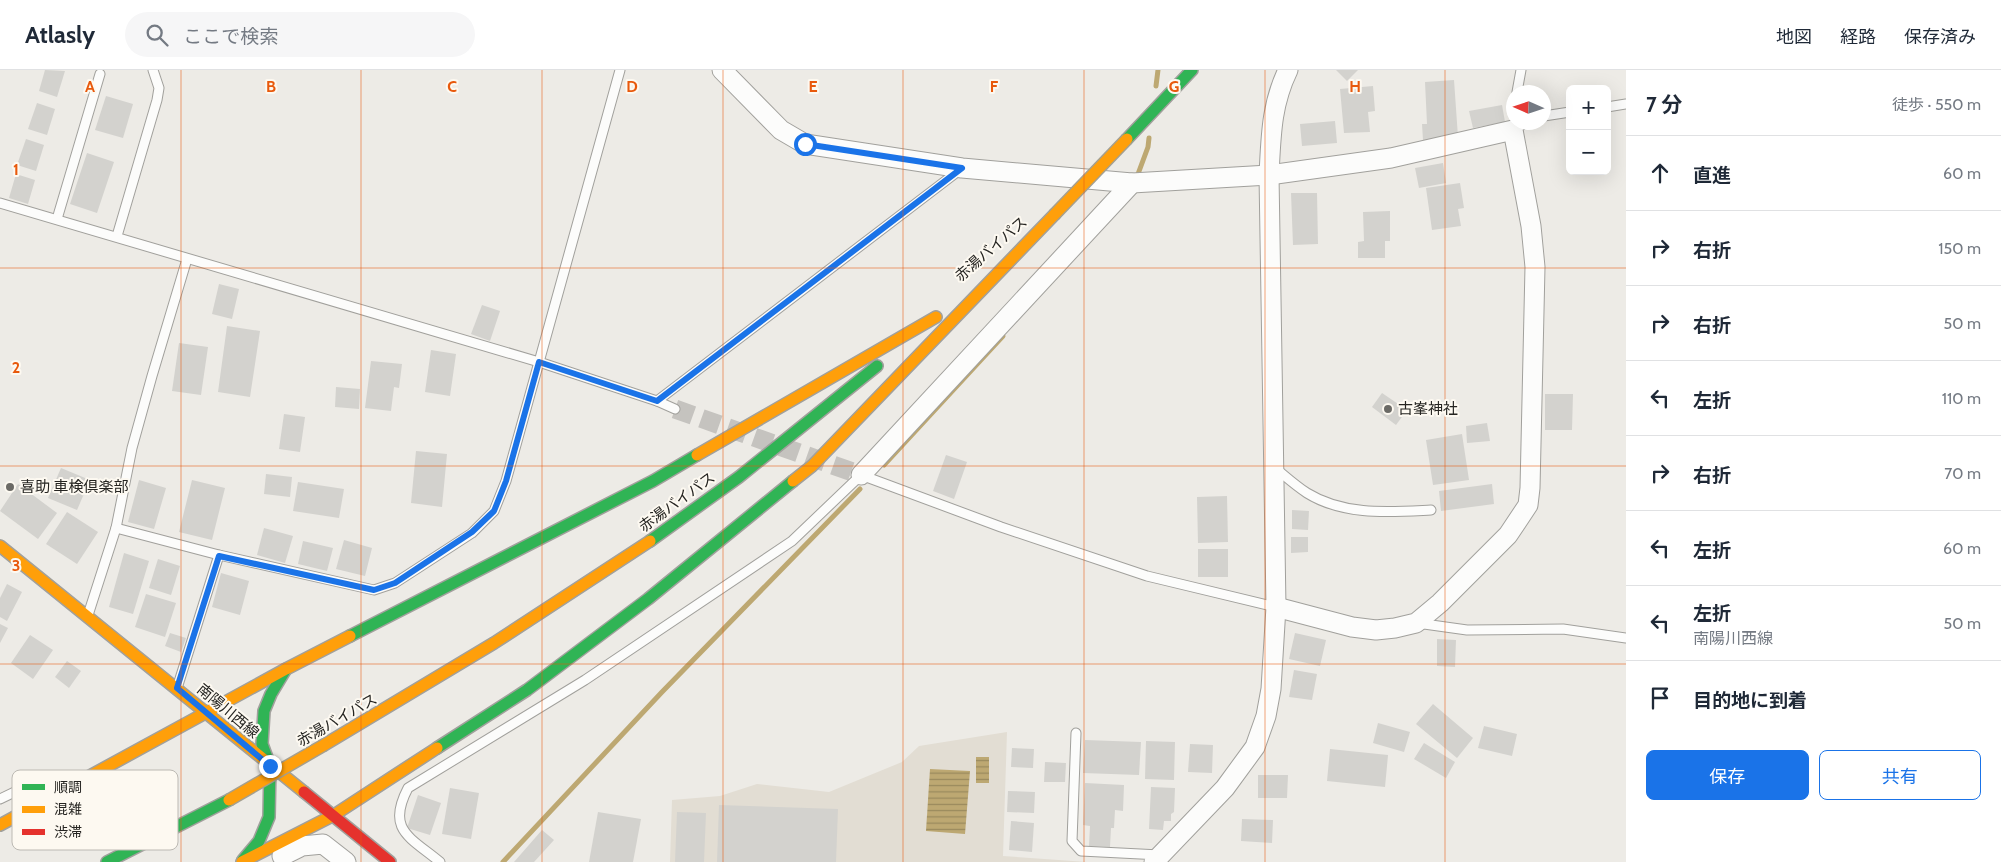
<!DOCTYPE html>
<html lang="ja">
<head>
<meta charset="utf-8">
<style>
	body { margin:0; font-family:Cabin,"Noto Sans JP",sans-serif; background:#f6f6f7; color:#1f2937 }
	.controls { position:absolute; right:15px; top:15px; display:grid; overflow:hidden; border-radius:8px; box-shadow:0 5px 20px #0002 }
	.controls button { width:45px; height:45px; display:grid; place-items:center; padding:0; border:0; border-bottom:1px solid #e0e1e3; background:#fff; color:#1f2937; font:25px sans-serif }
	.compass { position:absolute; left:1506px; top:15px; width:45px; height:45px; border-radius:50%; background:#fff; box-shadow:0 5px 20px #0002; rotate:273deg }
	.stop { position:absolute; width:15px; height:15px; margin:-11px; border:4px solid #1a73e8; border-radius:50%; background:#fff }
	.stop.end { background:#1a73e8; border-color:#fff; box-shadow:0 1px 5px #0008 }
	.list { margin:0; padding:0; list-style:none }
	h2 { display:flex; justify-content:space-between; align-items:center; height:65px; margin:0; padding:0 20px; font-size:21px }
	h2 small { font-size:16px; font-weight:400; color:#747a83 }
	.list li { display:grid; grid-template-columns:32px 1fr auto; gap:15px; align-items:center; box-sizing:border-box; height:75px; padding:0 20px; border-top:1px solid #e0e1e3 }
	.list b { display:block; font-size:19px; white-space:nowrap }
	.list p { margin:0; font-size:16px; white-space:nowrap; color:#747a83 }
	.list em { font-size:16px; font-style:normal; color:#747a83 }
	.actions { display:flex; gap:10px; padding:15px 20px }
	.actions a { flex:1; padding:11px 0; border:1px solid #1a73e8; border-radius:8px; text-align:center; font-size:18px; color:#1a73e8 }
	.actions .main { background:#1a73e8; color:#fff }
	.icon { flex:none; width:28px; height:28px; fill:none; stroke:currentColor; stroke-width:2; stroke-linecap:round; stroke-linejoin:round }
	.map { position:relative; flex:none; width:1626px; height:792px; overflow:hidden }
	header { display:flex; align-items:center; gap:30px; box-sizing:border-box; height:70px; padding:0 25px; background:#fff; border-bottom:1px solid #e0e1e3 }
	header strong { font-size:24px }
	nav { display:flex; gap:28px; margin-inline-start:auto; font-size:18px }
	.search { width:350px; height:45px; background:#f6f6f7; display:flex; align-items:center; gap:12px; box-sizing:border-box; padding:0 18px; border-radius:28px; color:#747a83; font-size:19px }
	main { display:flex }
	aside { flex:1; background:#fff }
	.map>svg:first-child { display:block }
	.built { fill:#e2ddd3 }
	.water { fill:url(#water-rules) }
	.lines { fill:none; stroke-linecap:round; stroke-linejoin:round }
	.stream { stroke:#bda872; stroke-width:5 }
	.building { fill:#d3d2ce }
	.street-tunnel { stroke:#c5c3bf; stroke-width:19; stroke-dasharray:19 9; stroke-linecap:butt }
	.lane-casing { stroke:#a1a09c; stroke-width:11 }
	.street-casing { stroke:#a1a09c; stroke-width:21 }
	.fast-casing { stroke:#a1a09c; stroke-width:14 }
	.slow-casing { stroke:#a1a09c; stroke-width:14 }
	.jam-casing { stroke:#a1a09c; stroke-width:14 }
	.lane { stroke:#fcfcfb; stroke-width:9 }
	.street { stroke:#fcfcfb; stroke-width:19 }
	.fast { stroke:#30b455; stroke-width:11 }
	.slow { stroke:#ff9f0a; stroke-width:11 }
	.jam { stroke:#e5322d; stroke-width:11 }
	.slow-bridge-casing { stroke:#a59f8e; stroke-width:14; stroke-linecap:butt }
	.slow-bridge { stroke:#ff9f0a; stroke-width:11 }
	.route { stroke:#1a73e8; stroke-width:6 }
	.grid { fill:none; stroke:#e8590c; stroke-width:1; stroke-opacity:0.55 }
	.poi-dot { fill:#6b6a66; stroke:#fdf9f1; stroke-width:2 }
	.labels { text-anchor:middle; stroke-width:4; stroke-linejoin:round; paint-order:stroke }
	.street-label { font-size:15px; fill:#252421; stroke:#fdf9f1 }
	.poi-label { font-size:15px; fill:#252421; stroke:#fdf9f1; text-anchor:start }
	.key { fill:#fdf9f1; stroke:#bcb9b3; stroke-width:1 }
	.key-label { font-size:14px; fill:#252421 }
	.grid-label { font-size:16px; text-anchor:middle; font-weight:bold; fill:#e8590c; stroke:#fdf9f1; stroke-width:4; stroke-linejoin:round; paint-order:stroke }
</style>
</head>
<body>
<header>
<strong>Atlasly</strong>
<div class="search"><svg class="icon" aria-label="search" viewBox="0 0 24 24"><circle cx="10" cy="10" r="6"/><path d="M15 15l6 6"/></svg>ここで検索</div>
<nav><a>地図</a><a>経路</a><a>保存済み</a></nav>
</header>
<main>
<div class="map">
<svg width="1626" height="792" viewBox="0 0 1626 792">
	<defs>
		<pattern id="water-rules" width="6" height="5" patternUnits="userSpaceOnUse" patternTransform="scale(1.25)"><rect width="6" height="5" fill="#bda872"/><path d="M0 2.5h6" fill="none" stroke="#99895d"/></pattern>
	</defs>
	<rect width="100%" height="100%" fill="#edebe6"/>
	<polygon class="built" points="1007,662 1003,786 1087,792 670,792 672,730 720,726 757,714 829,722 902,692 919,676"/>
	<g class="water">
		<rect x="976" y="687" width="13" height="26"/>
		<polygon points="930,699 970,701 965,764 926,761"/>
	</g>
	<g class="lines">
		<g class="stream">
			<polyline points="1156,16 1158,0"/>
			<polyline points="1138,104 1148,77 1149,68"/>
			<polyline points="884,395 1003,266"/>
			<polyline points="503,792 662,622 860,419"/>
		</g>
	</g>
	<g class="building">
		<polygon points="45,0 65,1 57,27 39,21"/>
		<polygon points="1336,0 1358,0 1347,11"/>
		<polygon points="1454,10 1458,67 1423,70 1422,54 1427,54 1425,12"/>
		<polygon points="1373,16 1375,41 1368,42 1370,62 1344,63 1340,19"/>
		<polygon points="106,26 133,34 123,68 95,60"/>
		<polygon points="37,33 55,39 47,65 28,59"/>
		<polygon points="1502,35 1505,52 1473,58 1469,41"/>
		<polygon points="1335,51 1337,73 1302,76 1300,54"/>
		<polygon points="26,69 44,75 36,101 17,95"/>
		<polygon points="87,83 114,92 97,143 70,134"/>
		<polygon points="1443,93 1446,113 1419,118 1415,98"/>
		<polygon points="16,104 35,110 28,134 9,128"/>
		<polygon points="1460,113 1464,138 1458,139 1461,156 1432,160 1426,118"/>
		<polygon points="1291,123 1317,123 1318,174 1293,175"/>
		<polygon points="1390,141 1390,171 1385,171 1385,188 1358,188 1358,172 1364,171 1363,142"/>
		<polygon points="219,214 239,219 232,249 212,244"/>
		<polygon points="482,235 500,241 490,271 471,264"/>
		<polygon points="227,256 260,261 250,327 218,322"/>
		<polygon points="179,273 208,277 201,325 172,321"/>
		<polygon points="431,280 456,284 450,326 425,322"/>
		<polygon points="371,291 402,294 399,318 394,317 391,341 365,338"/>
		<polygon points="336,317 360,319 359,339 335,337"/>
		<polygon points="1382,323 1407,340 1396,355 1372,337"/>
		<polygon points="1545,324 1573,324 1572,360 1545,360"/>
		<polygon points="284,344 305,347 300,382 279,379"/>
		<polygon points="1487,353 1490,371 1467,373 1466,356"/>
		<polygon points="1462,364 1469,410 1433,415 1426,370"/>
		<polygon points="416,381 447,384 442,437 411,433"/>
		<polygon points="946,385 967,392 954,429 933,421"/>
		<polygon points="61,398 90,410 77,440 48,428"/>
		<polygon points="266,404 292,407 290,427 264,424"/>
		<polygon points="139,410 166,418 154,459 128,452"/>
		<polygon points="192,410 225,418 212,470 179,462"/>
		<polygon points="298,412 344,419 339,448 293,441"/>
		<polygon points="18,414 57,443 38,469 0,441"/>
		<polygon points="1492,414 1494,434 1441,441 1439,421"/>
		<polygon points="1227,426 1228,472 1198,473 1197,427"/>
		<polygon points="1292,440 1309,441 1308,460 1292,459"/>
		<polygon points="67,442 98,462 77,494 46,474"/>
		<polygon points="264,458 293,466 285,493 257,485"/>
		<polygon points="1291,467 1308,467 1308,482 1291,483"/>
		<polygon points="344,470 372,478 365,506 336,499"/>
		<polygon points="303,471 333,478 327,501 298,494"/>
		<rect x="1198" y="479" width="30" height="28"/>
		<polygon points="124,483 149,491 133,544 109,537"/>
		<polygon points="158,489 180,496 171,525 149,518"/>
		<polygon points="221,503 249,511 240,545 212,537"/>
		<polygon points="7,514 22,522 7,551 0,547 0,528"/>
		<polygon points="146,524 176,533 165,567 135,557"/>
		<polygon points="0,554 8,558 0,573"/>
		<polygon points="170,563 186,568 181,582 165,576"/>
		<polygon points="1295,563 1326,570 1320,596 1289,589"/>
		<polygon points="30,565 53,580 33,609 11,593"/>
		<polygon points="1437,569 1456,570 1455,597 1437,596"/>
		<polygon points="67,591 81,601 69,618 55,607"/>
		<polygon points="1294,600 1317,604 1312,630 1289,627"/>
		<polygon points="1433,634 1473,668 1457,688 1416,654"/>
		<polygon points="1378,653 1410,662 1404,682 1373,673"/>
		<polygon points="1484,656 1517,664 1512,686 1478,678"/>
		<polygon points="1085,670 1141,672 1139,705 1083,703"/>
		<polygon points="1146,671 1175,672 1174,710 1145,709"/>
		<polygon points="1424,673 1455,692 1446,708 1414,689"/>
		<polygon points="1190,674 1213,675 1212,703 1188,702"/>
		<polygon points="1012,678 1034,679 1033,698 1011,697"/>
		<polygon points="1330,679 1388,685 1385,717 1327,711"/>
		<polygon points="1045,692 1066,693 1065,712 1044,712"/>
		<polygon points="1258,705 1288,705 1287,728 1258,728"/>
		<polygon points="1085,713 1124,715 1123,741 1115,740 1114,758 1111,758 1110,777 1089,776 1090,756 1083,755"/>
		<polygon points="1151,717 1175,718 1174,742 1171,744 1171,751 1164,751 1163,760 1149,759"/>
		<polygon points="450,718 479,723 471,769 442,764"/>
		<polygon points="1008,721 1035,722 1034,743 1007,742"/>
		<polygon points="418,725 441,733 430,765 407,758"/>
		<polygon points="719,735 838,739 836,792 717,792"/>
		<polygon points="598,742 641,749 633,792 589,792"/>
		<polygon points="677,742 706,743 704,792 675,792"/>
		<polygon points="1242,749 1273,750 1272,773 1241,771"/>
		<polygon points="1011,751 1034,753 1032,782 1009,780"/>
		<polygon points="542,760 554,770 534,792 514,792"/>
	</g>
	<g class="lines">
		<polyline class="street-tunnel" points="675,339 861,405"/>
		<g class="lane-casing">
			<g id="lane">
				<polyline points="1517,22 1521,0"/>
				<polyline points="1607,37 1626,34"/>
				<polyline points="1544,46 1570,42"/>
				<polyline points="1513,60 1527,52"/>
				<polyline points="0,133 539,292 657,331 675,339"/>
				<polyline points="57,149 100,4"/>
				<polyline points="117,166 157,30 159,18 153,0"/>
				<polyline points="657,331 961,99"/>
				<path d="M1274,397C1285,406 1296,416 1307,423C1344,446 1389,442 1431,440"/>
				<polyline points="116,458 219,485 374,520 395,513 472,463 494,441 506,411 620,0"/>
				<polyline points="88,545 116,458 132,378 152,306 187,189"/>
				<polyline points="1417,553 1467,560 1563,559 1626,568"/>
				<polyline points="178,615 219,485"/>
				<polyline points="1076,663 1072,771 1081,781 1160,785"/>
				<polyline points="0,729 27,716"/>
				<path d="M440,792C410,767 386,760 408,718L585,610L792,471L861,405L1001,457L1147,506L1276,537"/>
			</g>
		</g>
		<g class="street-casing">
			<g id="street">
				<polyline points="722,0 781,60 805,74 962,98 1132,113 1269,105 1391,88 1513,60 1531,156 1535,197 1530,418 1528,435 1508,465 1440,533 1416,553 1395,558 1376,560 1352,557 1276,537"/>
				<polyline points="861,405 1132,113"/>
				<polyline points="282,786 302,776 323,774 346,792"/>
				<path d="M1154,792L1225,718L1255,677L1266,646L1271,619L1276,537L1269,105C1271,67 1271,35 1288,0"/>
			</g>
		</g>
		<g class="fast-casing">
			<g id="fast">
				<polyline points="1127,69 1192,0"/>
				<polyline points="650,471 739,407 877,296"/>
				<polyline points="350,566 653,411 697,385"/>
				<polyline points="437,678 527,620 648,529 793,411"/>
				<polyline points="243,790 259,771 269,747 270,696 262,674 264,641 271,624 286,599"/>
				<polyline points="107,792 229,730"/>
			</g>
		</g>
		<g class="slow-casing">
			<g id="slow">
				<polyline points="697,385 936,247"/>
				<polyline points="793,411 812,396 1054,145"/>
				<polyline points="0,476 304,722"/>
				<polyline points="324,675 494,573 650,471"/>
				<polyline points="0,755 286,599 350,566"/>
				<polyline points="242,792 334,745 437,678"/>
			</g>
		</g>
		<g class="jam-casing">
			<polyline id="jam" points="304,722 390,792"/>
		</g>
		<use href="#lane" class="lane"/>
		<use href="#street" class="street"/>
		<use href="#fast" class="fast"/>
		<use href="#slow" class="slow"/>
		<use href="#jam" class="jam"/>
		<g class="slow-bridge-casing">
			<g id="slow-bridge">
				<polyline points="1054,145 1127,69"/>
				<polyline points="229,730 324,675"/>
			</g>
		</g>
		<use href="#slow-bridge" class="slow-bridge"/>
	</g>
	<g class="lines">
		<polyline class="route" points="270,696 177,618 219,486 374,520 395,513 472,462 494,441 506,411 539,292 657,331 962,98 805,74"/>
	</g>
	<path class="grid" d="M181,0V792M361,0V792M542,0V792M723,0V792M903,0V792M1084,0V792M1265,0V792M1445,0V792M0,198H1626M0,396H1626M0,594H1626"/>
	<g class="poi-dot">
		<circle cx="1388" cy="339" r="5"/>
		<circle cx="10" cy="417" r="5"/>
	</g>
	<g class="labels">
		<g class="street-label">
			<text transform="translate(991 179) rotate(-41)" y="5">赤湯バイパス</text>
			<text transform="translate(677 432) rotate(-36)" y="5">赤湯バイパス</text>
			<text transform="translate(228 641) rotate(40)" y="5">南陽川西線</text>
			<text transform="translate(337 650) rotate(-30)" y="5">赤湯バイパス</text>
		</g>
		<g class="poi-label">
			<text x="1398" y="344">古峯神社</text>
			<text x="20" y="422">喜助 車検倶楽部</text>
		</g>
	</g>
	<rect x="12" y="700" width="166" height="80" rx="8" class="key"/>
	<rect x="22" y="714" width="23" height="6" fill="#30b455"/>
	<rect x="22" y="736" width="23" height="7" fill="#ff9f0a"/>
	<rect x="22" y="759" width="23" height="6" fill="#e5322d"/>
	<g class="key-label">
		<text x="54" y="722">順調</text>
		<text x="54" y="744">混雑</text>
		<text x="54" y="767">渋滞</text>
	</g>
	<g class="grid-label">
		<text x="90" y="22">A</text>
		<text x="271" y="22">B</text>
		<text x="452" y="22">C</text>
		<text x="632" y="22">D</text>
		<text x="813" y="22">E</text>
		<text x="994" y="22">F</text>
		<text x="1174" y="22">G</text>
		<text x="1355" y="22">H</text>
		<text x="16" y="105">1</text>
		<text x="16" y="303">2</text>
		<text x="16" y="501">3</text>
	</g>
</svg>
<div class="controls">
<button>+</button>
<button>−</button>
</div>
<svg class="compass" viewBox="-18 -18 36 36"><path d="M0-13l5 13h-10z" fill="#e53935"/><path d="M0 13l5-13h-10z" fill="#747a83"/></svg>
<div class="stop" style="left:805px;top:74px"></div>
<div class="stop end" style="left:270px;top:696px"></div>
</div>
<aside>
<h2>7 分<small>徒歩 · 550 m</small></h2>
<ul class="list">
<li><svg class="icon" aria-label="ahead" viewBox="0 0 24 24"><path d="M12 20V5M6 11l6-6 6 6"/></svg><div><b>直進</b></div><em>60 m</em></li>
<li><svg class="icon" aria-label="right" viewBox="0 0 24 24"><path d="M7 20v-9h11M14 6l5 5-5 5"/></svg><div><b>右折</b></div><em>150 m</em></li>
<li><svg class="icon" aria-label="right" viewBox="0 0 24 24"><path d="M7 20v-9h11M14 6l5 5-5 5"/></svg><div><b>右折</b></div><em>50 m</em></li>
<li><svg class="icon" aria-label="left" viewBox="0 0 24 24"><path d="M17 20v-9H6M10 6l-5 5 5 5"/></svg><div><b>左折</b></div><em>110 m</em></li>
<li><svg class="icon" aria-label="right" viewBox="0 0 24 24"><path d="M7 20v-9h11M14 6l5 5-5 5"/></svg><div><b>右折</b></div><em>70 m</em></li>
<li><svg class="icon" aria-label="left" viewBox="0 0 24 24"><path d="M17 20v-9H6M10 6l-5 5 5 5"/></svg><div><b>左折</b></div><em>60 m</em></li>
<li><svg class="icon" aria-label="left" viewBox="0 0 24 24"><path d="M17 20v-9H6M10 6l-5 5 5 5"/></svg><div><b>左折</b><p>南陽川西線</p></div><em>50 m</em></li>
<li><svg class="icon" aria-label="arrive" viewBox="0 0 24 24"><path d="M6 21V4h12l-3 4 3 4H6"/></svg><div><b>目的地に到着</b></div></li>
</ul>
<div class="actions"><a class="main">保存</a><a>共有</a></div>
</aside>
</main>
</body>
</html>
